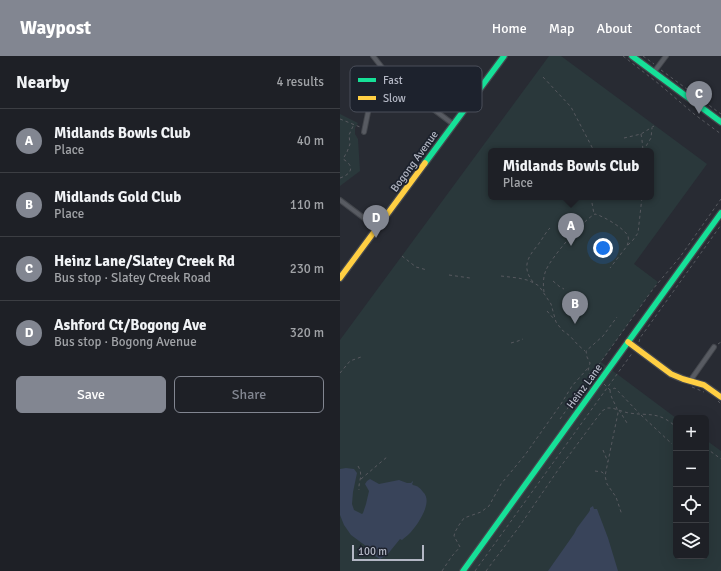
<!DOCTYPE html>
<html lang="en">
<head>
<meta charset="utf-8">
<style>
	body { margin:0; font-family:Signika,sans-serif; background:#26282e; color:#f1f3f6 }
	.controls { position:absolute; right:12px; bottom:12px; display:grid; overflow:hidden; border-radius:6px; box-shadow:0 4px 16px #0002 }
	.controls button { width:36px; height:36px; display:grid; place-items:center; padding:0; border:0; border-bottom:1px solid #3c3e43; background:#1e2026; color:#f1f3f6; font:20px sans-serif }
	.scale { position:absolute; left:12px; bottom:10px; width:72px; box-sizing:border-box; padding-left:4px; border:2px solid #b3b7c4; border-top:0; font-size:11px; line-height:14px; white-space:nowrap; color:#b3b7c4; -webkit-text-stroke:3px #1d222d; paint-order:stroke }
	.you { position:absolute; left:263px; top:192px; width:14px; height:14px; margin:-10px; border:3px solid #fff; border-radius:50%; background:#1a73e8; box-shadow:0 0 0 6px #1a73e833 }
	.badge { display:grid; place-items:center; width:26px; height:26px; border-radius:50%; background:#828691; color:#fff; font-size:13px; font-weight:700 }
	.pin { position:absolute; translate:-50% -33px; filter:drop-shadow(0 1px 2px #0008) }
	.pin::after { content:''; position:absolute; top:21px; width:14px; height:12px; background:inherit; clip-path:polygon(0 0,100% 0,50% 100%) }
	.popup { position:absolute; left:148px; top:92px; width:166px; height:52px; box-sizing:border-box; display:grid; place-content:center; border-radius:6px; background:#1e2026; filter:drop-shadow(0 1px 3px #0005); font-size:13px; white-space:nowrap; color:#a1a3a7 }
	.popup b { font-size:15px; color:#f1f3f6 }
	.popup::after { content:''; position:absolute; left:50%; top:100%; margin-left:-8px; border:8px solid transparent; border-top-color:#1e2026 }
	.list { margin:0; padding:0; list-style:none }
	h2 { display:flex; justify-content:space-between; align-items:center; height:52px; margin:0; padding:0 16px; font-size:17px }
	h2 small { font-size:13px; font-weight:400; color:#a1a3a7 }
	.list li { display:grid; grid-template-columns:26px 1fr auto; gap:12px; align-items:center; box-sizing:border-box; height:64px; padding:0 16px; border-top:1px solid #3c3e43 }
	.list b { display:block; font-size:15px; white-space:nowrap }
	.list p { margin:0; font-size:13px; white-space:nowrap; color:#a1a3a7 }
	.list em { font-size:13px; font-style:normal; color:#a1a3a7 }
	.actions { display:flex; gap:8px; padding:12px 16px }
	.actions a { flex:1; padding:9px 0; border:1px solid #828691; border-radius:6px; text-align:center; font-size:14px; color:#828691 }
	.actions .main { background:#828691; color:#fff }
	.icon { flex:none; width:22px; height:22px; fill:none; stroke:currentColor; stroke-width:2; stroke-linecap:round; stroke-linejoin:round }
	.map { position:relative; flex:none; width:381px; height:515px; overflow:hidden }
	header { display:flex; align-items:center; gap:24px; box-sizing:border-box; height:56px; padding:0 20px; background:#828691; color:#fff }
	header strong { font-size:19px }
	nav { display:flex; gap:22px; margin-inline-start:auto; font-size:14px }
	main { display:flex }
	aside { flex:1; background:#1e2026 }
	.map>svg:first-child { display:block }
	.green { fill:#2a383b; fill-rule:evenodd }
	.water { fill:#39445a }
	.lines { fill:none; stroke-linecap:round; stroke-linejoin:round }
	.street-casing { stroke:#44474d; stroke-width:6 }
	.fast-casing { stroke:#44474d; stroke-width:8 }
	.slow-casing { stroke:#44474d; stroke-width:8 }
	.path { stroke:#57595f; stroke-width:1; stroke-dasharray:3 3; stroke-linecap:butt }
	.street { stroke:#585b62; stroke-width:4 }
	.fast { stroke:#16e098; stroke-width:5.5 }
	.slow { stroke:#ffcf43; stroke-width:5.5 }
	.labels { text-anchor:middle; stroke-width:3.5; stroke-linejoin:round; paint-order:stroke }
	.street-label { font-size:11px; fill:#b3b7c4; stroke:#1d222d }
	.key { fill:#1d222d; stroke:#4a4f5a; stroke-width:1 }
	.key-label { font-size:11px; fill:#b3b7c4 }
</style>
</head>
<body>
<header>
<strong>Waypost</strong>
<nav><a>Home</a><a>Map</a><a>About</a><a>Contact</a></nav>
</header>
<main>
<aside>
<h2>Nearby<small>4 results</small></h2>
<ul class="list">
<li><span class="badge">A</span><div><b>Midlands Bowls Club</b><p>Place</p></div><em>40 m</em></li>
<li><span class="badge">B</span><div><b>Midlands Gold Club</b><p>Place</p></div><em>110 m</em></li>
<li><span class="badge">C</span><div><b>Heinz Lane/Slatey Creek Rd</b><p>Bus stop · Slatey Creek Road</p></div><em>230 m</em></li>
<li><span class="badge">D</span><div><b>Ashford Ct/Bogong Ave</b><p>Bus stop · Bogong Avenue</p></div><em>320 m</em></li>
</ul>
<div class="actions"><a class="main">Save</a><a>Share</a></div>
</aside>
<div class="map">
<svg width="381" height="515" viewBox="0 0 381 515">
	<rect width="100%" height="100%" fill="#282b33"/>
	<g class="green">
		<path d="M209,0H221L367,108L294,208L318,226L261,306L336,362V500H366V384L381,395V515H0V284ZM151,95H311V141H151Z"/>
		<polygon points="0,58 18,67 15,72 15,78 18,83 20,115 0,130"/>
	</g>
	<g class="water">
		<path d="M6,412L14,413L17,417L13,436L12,448L14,454L22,458L23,457L26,448L29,435L25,428L27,425L30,423L39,428L59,424L67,427H71L73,425V426L72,428L73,429C78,430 80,432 83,436C94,446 77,470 69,478C67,480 64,482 62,484L60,483L47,499L40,503L35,500L30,493L11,479L4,469L0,459V413Z"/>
		<polygon points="253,450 254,453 257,453 268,482 278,515 208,515 234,478 237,472 249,456 250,454 250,452"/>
	</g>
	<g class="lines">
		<g class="street-casing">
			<g id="street">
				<polyline points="33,0 48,19 113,68"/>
				<polyline points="314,16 326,0"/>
				<polyline points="24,76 32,37 35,33 48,19"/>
				<polyline points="0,144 37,172"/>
				<polyline points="350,325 374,291"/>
			</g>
		</g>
		<g class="fast-casing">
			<g id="fast">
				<polyline points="292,0 381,66"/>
				<polyline points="85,107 164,0"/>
				<polyline points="123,515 381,157"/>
			</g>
		</g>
		<g class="slow-casing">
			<g id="slow">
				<polyline points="0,222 85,107"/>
				<polyline points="288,286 331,318 343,323 364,329 381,341"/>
			</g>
		</g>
		<g class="path">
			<polyline points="283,0 319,28 354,58 381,78"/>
			<polyline points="303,0 314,8"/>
			<polyline points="321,14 381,58"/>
			<polyline points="203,21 231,51 254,95"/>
			<polyline points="0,63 20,71"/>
			<polyline points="301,78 302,84 303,94"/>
			<polyline points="284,82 301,78 314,70"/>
			<polyline points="303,95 311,82 312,72"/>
			<path d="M0,122C12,118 15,110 3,103L7,96L10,88L9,79L14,68"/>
			<polyline points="253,141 252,147 254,158"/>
			<polyline points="221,142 221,141"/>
			<polyline points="288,189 293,184 298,177 302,141"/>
			<polyline points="62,200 76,211 87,214"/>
			<polyline points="109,219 130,222"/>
			<polyline points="161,220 178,222 187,224 194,227 199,230 211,248 216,266 222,274 230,280 238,289 245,295"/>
			<polyline points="213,225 220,231 224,233"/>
			<path d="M193,226C182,212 187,202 197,190C202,184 205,177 210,172"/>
			<path d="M204,236C203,229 203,221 206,214C211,202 243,164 255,158C263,160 284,172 288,180C289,184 288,187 287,190L270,212"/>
			<polyline points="207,255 214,263"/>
			<polyline points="299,286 300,282 381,169"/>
			<polyline points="171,287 178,285 183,283"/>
			<polyline points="378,288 381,286"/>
			<polyline points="0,317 10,305 21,301"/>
			<polyline points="256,323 249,317 248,315 250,307 247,301 246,295 263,280 277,261"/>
			<polyline points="264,328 270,334 275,332 299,357"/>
			<polyline points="352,331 364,336"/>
			<path d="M270,334C270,342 277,349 278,357L265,420L267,428L276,441L282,459"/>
			<polyline points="378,345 381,348"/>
			<polyline points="279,354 287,367"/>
			<polyline points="301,359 332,388"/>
			<polyline points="220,363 313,233 340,201 381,143"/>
			<polyline points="366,392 381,403"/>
			<polyline points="263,394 268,406"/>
			<path d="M18,410C24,420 18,425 19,434"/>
			<polyline points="255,415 262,416 265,419"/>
			<polyline points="21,423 47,401"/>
			<polyline points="102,515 112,500 120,491 114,480 115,476 119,469 124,462 141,456 149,450 161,428 185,399 221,348 232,330 248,312"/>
			<polyline points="135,515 293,296"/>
			<path d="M146,515L179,471L218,414L262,355L267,352H271C277,353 283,356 289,357C309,360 319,355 336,371"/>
		</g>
		<use href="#street" class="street"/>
		<use href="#fast" class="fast"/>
		<use href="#slow" class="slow"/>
	</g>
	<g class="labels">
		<g class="street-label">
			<text transform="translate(74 105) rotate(-54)" y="4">Bogong Avenue</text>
			<text transform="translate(244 330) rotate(-54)" y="4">Heinz Lane</text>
		</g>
	</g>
	<rect x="10" y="10" width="132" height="46" rx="6" class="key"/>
	<rect x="18" y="22" width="18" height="4" fill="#16e098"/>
	<rect x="18" y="40" width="18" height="4" fill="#ffcf43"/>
	<g class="key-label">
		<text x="43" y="28">Fast</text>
		<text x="43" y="46">Slow</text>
	</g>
</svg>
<div class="controls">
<button>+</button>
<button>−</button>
<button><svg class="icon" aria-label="locate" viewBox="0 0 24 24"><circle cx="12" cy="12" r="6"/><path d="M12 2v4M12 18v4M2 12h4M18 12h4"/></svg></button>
<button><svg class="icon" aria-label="layers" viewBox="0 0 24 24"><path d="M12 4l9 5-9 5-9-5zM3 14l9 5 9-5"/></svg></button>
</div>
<div class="scale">100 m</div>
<div class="you"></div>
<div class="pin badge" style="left:231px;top:190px">A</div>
<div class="popup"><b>Midlands Bowls Club</b>Place</div>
<div class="pin badge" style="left:235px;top:268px">B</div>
<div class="pin badge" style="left:359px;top:58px">C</div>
<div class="pin badge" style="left:36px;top:182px">D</div>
</div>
</main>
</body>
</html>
